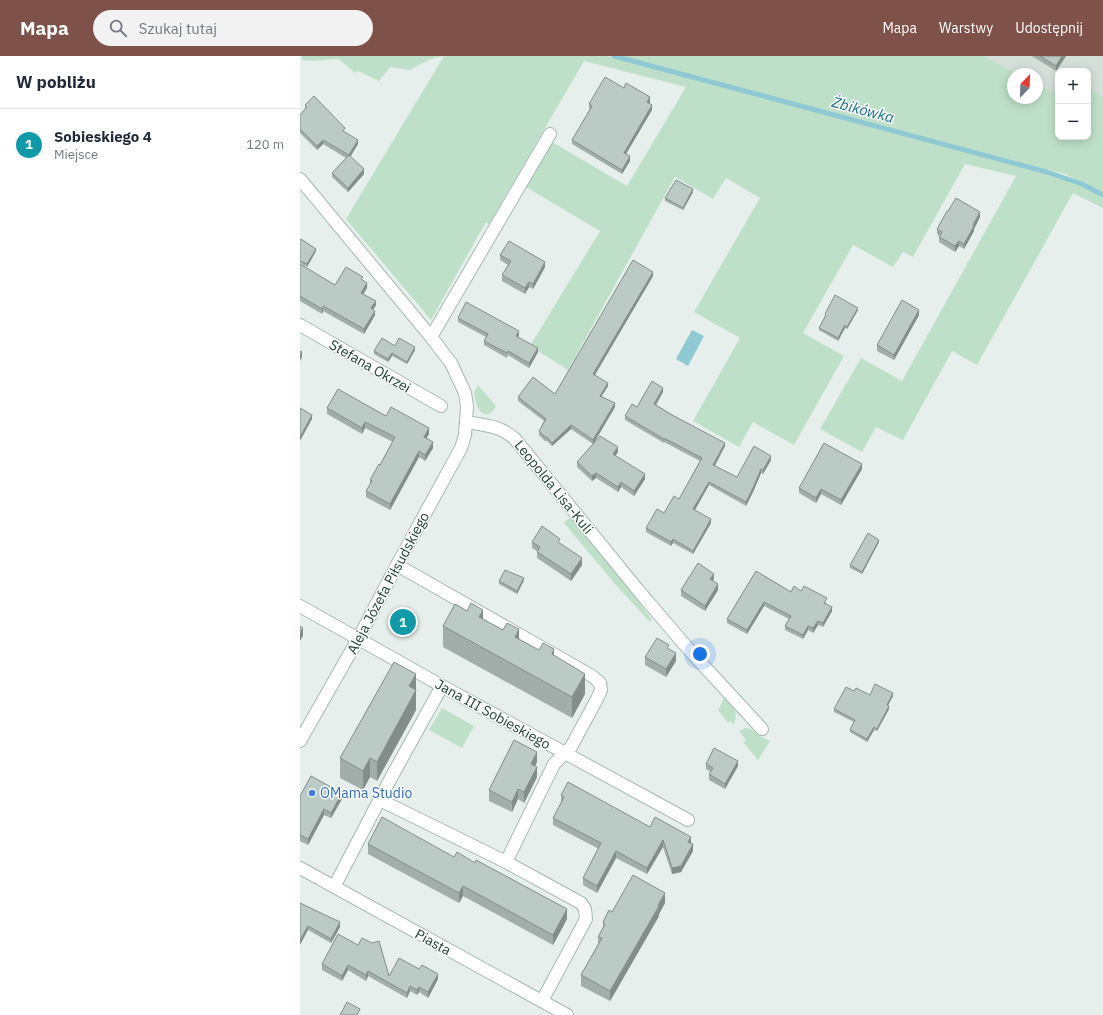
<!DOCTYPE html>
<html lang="pl">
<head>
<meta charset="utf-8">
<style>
	body { margin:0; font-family:"IBM Plex Sans",sans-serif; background:#f2f2f3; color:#1f2937 }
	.controls { position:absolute; right:12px; top:12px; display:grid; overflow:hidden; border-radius:8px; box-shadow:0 2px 10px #0003 }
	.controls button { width:36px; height:36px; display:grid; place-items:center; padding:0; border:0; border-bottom:1px solid #e0e1e3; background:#fff; color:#1f2937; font:20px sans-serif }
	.compass { position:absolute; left:707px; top:12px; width:36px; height:36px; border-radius:50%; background:#fff; box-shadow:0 2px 10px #0003; rotate:23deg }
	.you { position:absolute; left:400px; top:598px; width:14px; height:14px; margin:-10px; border:3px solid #fff; border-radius:50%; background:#1a73e8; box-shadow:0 0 0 6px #1a73e833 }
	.badge { display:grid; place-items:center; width:26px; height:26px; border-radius:50%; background:#7f5249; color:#fff; font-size:13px; font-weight:700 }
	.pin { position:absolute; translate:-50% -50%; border:2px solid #fff; box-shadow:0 1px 4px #0006 }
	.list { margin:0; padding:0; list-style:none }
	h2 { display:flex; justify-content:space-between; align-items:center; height:52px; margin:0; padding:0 16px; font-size:17px }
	h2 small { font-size:13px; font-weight:400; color:#747a83 }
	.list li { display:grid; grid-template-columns:26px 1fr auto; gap:12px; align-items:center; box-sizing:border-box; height:72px; padding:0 16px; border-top:1px solid #e0e1e3 }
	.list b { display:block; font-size:15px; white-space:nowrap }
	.list p { margin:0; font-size:13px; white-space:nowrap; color:#747a83 }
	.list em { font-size:13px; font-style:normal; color:#747a83 }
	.icon { flex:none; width:22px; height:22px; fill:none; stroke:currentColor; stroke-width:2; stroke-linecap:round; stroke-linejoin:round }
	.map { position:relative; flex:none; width:803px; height:959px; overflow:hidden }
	header { display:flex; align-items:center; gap:24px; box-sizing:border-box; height:56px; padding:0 20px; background:#7f5249; color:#fff }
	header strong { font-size:19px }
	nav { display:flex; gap:22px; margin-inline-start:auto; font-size:14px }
	.search { width:280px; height:36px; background:#f2f2f3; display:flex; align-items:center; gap:10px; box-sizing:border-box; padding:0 14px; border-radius:22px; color:#747a83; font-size:15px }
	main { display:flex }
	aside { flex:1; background:#fff }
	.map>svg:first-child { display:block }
	.built { fill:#d4dfda }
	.green { fill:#bfe0c8 }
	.water { fill:#8ec9d4 }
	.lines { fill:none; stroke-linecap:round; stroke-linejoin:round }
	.stream { stroke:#8ec9d4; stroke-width:5 }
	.minor-casing { stroke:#a8b8b2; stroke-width:14 }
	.minor { stroke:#fff; stroke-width:12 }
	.wall { fill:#a1aea9 }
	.shaded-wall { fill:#838d89 }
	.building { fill:#bbcac4; stroke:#838d89 }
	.shop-dot { fill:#3f7fe0; stroke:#f7fbf9; stroke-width:1.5 }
	.labels { text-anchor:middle; stroke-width:3; stroke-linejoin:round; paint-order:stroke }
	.street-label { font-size:14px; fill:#24423a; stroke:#f7fbf9 }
	.shop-label { font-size:14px; fill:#366cbe; stroke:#f7fbf9; text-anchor:start }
	.water-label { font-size:15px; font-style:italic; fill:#1c6f80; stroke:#f7fbf9 }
</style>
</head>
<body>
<header>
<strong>Mapa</strong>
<div class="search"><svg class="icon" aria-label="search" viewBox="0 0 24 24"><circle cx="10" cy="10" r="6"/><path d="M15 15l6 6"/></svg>Szukaj tutaj</div>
<nav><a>Mapa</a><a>Warstwy</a><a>Udostępnij</a></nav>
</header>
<main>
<aside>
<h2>W pobliżu<small></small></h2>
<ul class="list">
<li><span class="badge" style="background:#0f9aa8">1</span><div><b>Sobieskiego 4</b><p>Miejsce</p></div><em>120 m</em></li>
</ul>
</aside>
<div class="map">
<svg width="803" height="959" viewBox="0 0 803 959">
	<rect width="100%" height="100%" fill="#e6efeb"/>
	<polygon class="built" points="685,0 803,0 803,41 788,31 788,15 758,15 758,27 752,36 737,28 737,18 718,18 684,1"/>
	<g class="green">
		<path d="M2,0H307L749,118L779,129L803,142V152L773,137L677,309L652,295L603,384L576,371L562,396L520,373L561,302L602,325L716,120L665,108L613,201L603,196L593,211L553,189L503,277L544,300L494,389L453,366L439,391L393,365L440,282L394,256L460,142L426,122L413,143L375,121L268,314L230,290L300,175L226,131L252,86L327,130L386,31L284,5L189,168L186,166L131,264L46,163L144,0L130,3L110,14L90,11L79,25L58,15L55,17L39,3C27,3 14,6 2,4Z"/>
		<polygon points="321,0 685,0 685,1 718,18 713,18 713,42 737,42 737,28 752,36 758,27 758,81 788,81 788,31 803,41 803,137 765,118 638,85"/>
		<polygon points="178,329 196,350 192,356 187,359 182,357 177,351 174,337"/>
		<polygon points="271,461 330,534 352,564 350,566 316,529 264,467"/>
		<path d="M426,642C433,650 440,658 433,669L431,665L428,667L418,654L423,645L422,644Z"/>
		<polygon points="142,652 174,670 162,692 129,674"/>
		<polygon points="445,672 451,673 460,680 470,685 458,704 443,686 446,684 439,675"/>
	</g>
	<polygon class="water" points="392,274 404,280 388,310 376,303"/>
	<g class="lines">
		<polyline class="stream" points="314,0 747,116 782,128 803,139"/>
		<g class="minor-casing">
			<g id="minor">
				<polyline points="0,123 131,281 151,307 165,337 167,350 166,366 165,379 161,392 97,509 58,583 0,685"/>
				<polyline points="0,269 141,350"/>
				<polyline points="131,281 250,78"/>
				<path d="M166,366C185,369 201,370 215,383L338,534L390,595L462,673"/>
				<polyline points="97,509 292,620 300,627 301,634 297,643 271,691 254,708 206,806"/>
				<polyline points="0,550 142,630 388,764"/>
				<polyline points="80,744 206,806 281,847 285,853 286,863 242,945"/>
				<polyline points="0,812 267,959"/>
				<polyline points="34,831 92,720 142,630"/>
			</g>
		</g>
		<use href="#minor" class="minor"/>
	</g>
	<g class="wall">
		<polygon points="732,0 766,0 756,15"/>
		<polygon points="324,32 350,46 349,47 352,54 326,98 330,105 322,118 272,88 272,84 290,53 289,52 289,48"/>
		<polygon points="5,49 45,76 58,88 50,100 64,118 48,136 32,121 32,117 46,102 23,88 17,94 0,77 0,59 5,53"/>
		<polygon points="393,136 383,154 365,145 365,142"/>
		<polygon points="680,161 674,173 674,175 664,193 659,190 655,196 639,186 639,181 640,180 637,178 637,173"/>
		<polygon points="0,184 16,195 7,211 0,207"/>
		<polygon points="200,199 245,211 233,233 229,231 225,238 202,225 202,219 208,209 200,204"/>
		<polygon points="0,208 35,229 63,224 67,232 63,238 76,249 73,254 75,259 64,278 23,255 22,258 0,245"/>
		<polygon points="353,220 295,319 308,330 301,340 315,351 294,387 318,396 315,400 345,423 334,440 321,431 318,436 296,422 292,425 277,411 277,406 293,388 271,373 252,390 247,385 245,385 239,379 239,375 244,365 218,345 218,341 255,338"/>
		<polygon points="558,254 547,273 545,272 538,285 519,274 519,272 525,260 525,258"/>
		<polygon points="619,259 594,304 577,295 577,289"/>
		<polygon points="158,262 219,279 218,281 238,296 229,312 208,299 207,302 184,289 184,285 186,281 158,266"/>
		<polygon points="95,290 115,294 107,308 92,300 88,306 74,298 74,295"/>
		<polygon points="363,336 356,349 425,390 415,410 437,421 471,404 463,418 461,417 453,436 446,450 409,429 395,454 411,467 393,498 373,487 371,490 346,476 346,472 364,457 379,443 400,405 364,386 364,387 325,364 325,360 337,351"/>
		<polygon points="27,352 86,360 129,378 126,382 133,392 125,405 119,401 90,454 66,441 66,435 70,429 70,424 80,409 93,386 65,372 62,378 27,358"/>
		<polygon points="562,413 541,449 521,438 516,447 499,437 499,432"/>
		<polygon points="232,486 260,488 282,509 271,525 237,502 237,495 232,492"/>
		<polygon points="579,486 562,518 550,512 550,509"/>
		<polygon points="456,515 491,536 501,535 527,547 526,548 532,555 523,571 518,569 513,577 508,574 503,583 485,574 485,570 489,563 464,550 447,578 427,567 427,563"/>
		<polygon points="414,523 412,525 418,534 405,555 381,540 381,534"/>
		<polygon points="224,524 217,538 199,528 199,525"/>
		<polygon points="167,555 239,594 254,600 285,638 272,662 143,591 143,570"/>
		<polygon points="113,563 107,576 92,568 92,566"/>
		<polygon points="345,601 376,605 366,621 345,609"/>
		<polygon points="116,634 116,654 77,725 70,721 63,734 40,722 40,702"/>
		<polygon points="554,635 570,639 593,640 588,649 589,653 577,675 574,674 567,686 550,676 550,674 554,666 534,656 534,653"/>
		<polygon points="237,706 235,710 237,721 224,747 218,743 212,756 189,745 189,734"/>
		<polygon points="406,708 438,710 425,733 409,724 409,718 411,716 406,713"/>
		<polygon points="261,739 350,771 391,787 393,795 381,816 372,818 363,791 347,818 316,802 297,837 283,829 283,822 299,793 253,769 253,762 262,746 261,746"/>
		<polygon points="0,740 42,743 31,762 24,759 8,789 0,785"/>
		<polygon points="68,788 267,863 253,889 163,840 159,847 68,798"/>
		<polygon points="0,847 40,871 31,887 8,874"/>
		<polygon points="365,847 359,858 359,860 317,933 310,945 281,930 281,919 298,888 298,881 303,873 303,866 312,856"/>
		<polygon points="38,878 89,920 138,923 128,942 119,936 117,939 110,935 107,942 68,920 66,925 48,914 42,925 22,914 22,908"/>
	</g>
	<g class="shaded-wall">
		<polygon points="762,0 766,0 756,15 756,10"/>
		<polygon points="350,41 350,46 347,51 347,46"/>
		<polygon points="352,49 352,54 324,101 324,97"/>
		<polygon points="23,84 23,88 17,94 17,90"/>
		<polygon points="58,84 58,88 49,103 49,99"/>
		<polygon points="330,100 330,105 322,118 322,114"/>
		<polygon points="64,113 64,118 48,136 48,132"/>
		<polygon points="393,133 393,136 383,154 383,152"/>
		<polygon points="680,156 680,161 674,173 674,175 664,193 664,188"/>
		<polygon points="659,185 659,190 655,196 655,190"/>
		<polygon points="16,193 16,195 7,211 7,208"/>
		<polygon points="245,206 245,211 233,233 233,228"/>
		<polygon points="353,216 353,220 293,322 293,318"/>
		<polygon points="229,226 229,231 225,238 225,232"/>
		<polygon points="67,227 67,232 61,242 61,237"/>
		<polygon points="76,245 76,249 71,257 71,252"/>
		<polygon points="23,250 23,255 22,258 22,253"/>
		<polygon points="558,252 558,254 547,273 547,271"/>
		<polygon points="619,254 619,259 594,304 594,299"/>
		<polygon points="75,255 75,259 64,278 64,273"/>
		<polygon points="545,269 545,272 538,285 538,282"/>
		<polygon points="219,275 219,279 216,284 216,280"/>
		<polygon points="115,291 115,294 107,308 107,306"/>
		<polygon points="238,292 238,296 229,312 229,307"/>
		<polygon points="2,296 2,301 0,305 0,300"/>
		<polygon points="92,297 92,300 88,306 88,303"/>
		<polygon points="308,327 308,330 300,343 300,340"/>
		<polygon points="363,332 363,336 354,352 354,348"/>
		<polygon points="315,347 315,351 293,388 293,384"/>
		<polygon points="12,359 12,363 0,385 0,381"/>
		<polygon points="65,366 65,372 62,378 62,372"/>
		<polygon points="271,369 271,373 252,390 252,387"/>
		<polygon points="129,372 129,378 124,387 124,381"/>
		<polygon points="133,386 133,392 125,405 125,399"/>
		<polygon points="425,387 425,390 413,412 413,409"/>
		<polygon points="318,391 318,396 313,403 313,398"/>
		<polygon points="119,395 119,401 90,454 90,448"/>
		<polygon points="471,400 471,404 463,418 463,414"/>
		<polygon points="562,408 562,413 541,449 541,444"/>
		<polygon points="461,413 461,417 453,436 446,450 446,446"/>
		<polygon points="296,417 296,422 292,425 292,420"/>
		<polygon points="345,418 345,423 334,440 334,435"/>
		<polygon points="321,426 321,431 318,436 318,431"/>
		<polygon points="409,426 409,429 393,457 393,453"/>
		<polygon points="521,433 521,438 516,447 516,442"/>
		<polygon points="411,463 411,467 393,498 393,495"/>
		<polygon points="373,483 373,487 371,490 371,486"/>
		<polygon points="579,484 579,486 562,518 562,516"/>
		<polygon points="282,502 282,509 271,525 271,518"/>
		<polygon points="414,518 414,523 410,528 410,523"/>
		<polygon points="224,522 224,524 217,538 217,535"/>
		<polygon points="418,528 418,534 405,555 405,550"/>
		<polygon points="464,546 464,550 447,578 447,574"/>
		<polygon points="532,551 532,555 523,571 523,567"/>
		<polygon points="183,554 183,574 179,561"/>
		<polygon points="113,561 113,563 107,576 107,573"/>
		<polygon points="518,565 518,569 513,577 513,572"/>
		<polygon points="508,570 508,574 503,583 503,579"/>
		<polygon points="3,572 3,580 0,585 0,577"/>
		<polygon points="219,573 219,594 215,581"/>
		<polygon points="254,593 254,614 252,598"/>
		<polygon points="376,597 376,605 366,621 366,613"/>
		<polygon points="116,618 116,654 77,725 77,706 109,630"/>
		<polygon points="285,618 285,638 272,662 272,641"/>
		<polygon points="593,637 593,640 587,651 587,649"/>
		<polygon points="589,650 589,653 577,675 577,673"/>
		<polygon points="574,671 574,674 567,686 567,683"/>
		<polygon points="237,696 237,706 231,718 231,708"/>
		<polygon points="70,702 70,721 63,734 63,715"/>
		<polygon points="438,705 438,710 425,733 425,728"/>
		<polygon points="237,711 237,721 224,747 224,736"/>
		<polygon points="218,733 218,743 212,756 212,746"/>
		<polygon points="42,737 42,743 31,762 31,757"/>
		<polygon points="24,753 24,759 8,789 8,783"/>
		<polygon points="391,781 391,787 388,786"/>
		<polygon points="363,784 363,791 347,818 347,812"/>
		<polygon points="393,788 393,795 381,816 372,818 372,812"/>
		<polygon points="316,795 316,802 297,837 297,830"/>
		<polygon points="163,830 163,840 159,847 159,837"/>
		<polygon points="365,837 365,847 359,858 359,860 317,933 310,945 310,935"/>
		<polygon points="267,853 267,863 253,889 253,879"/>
		<polygon points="40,866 40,871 31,887 31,883"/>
		<polygon points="8,870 8,874 0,889 0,884"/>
		<polygon points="48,909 48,914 42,925 42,920"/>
		<polygon points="68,915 68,920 66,925 66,919"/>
		<polygon points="138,918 138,923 128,942 128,936"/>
		<polygon points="110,930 110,935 107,942 107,937"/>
		<polygon points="119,931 119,936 117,939 117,934"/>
	</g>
	<g class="building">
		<polygon points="740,0 762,0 756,10"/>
		<polygon points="305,21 324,32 326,27 350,41 347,46 352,49 324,97 330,100 322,114 272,84 292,50 289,48"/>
		<polygon points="14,40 45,72 43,75 58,84 49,99 23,84 17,90 0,73 0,59 7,51 5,49"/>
		<polygon points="49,99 64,113 48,132 32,117"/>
		<polygon points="376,124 393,133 383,152 365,142"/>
		<polygon points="656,142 680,156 673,169 674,170 664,188 659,185 655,190 639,181 642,176 637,173 647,155 648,155"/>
		<polygon points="1,183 16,193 7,208 0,205 0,184"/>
		<polygon points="209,185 245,206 233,228 229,226 225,232 202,219 211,205 200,199"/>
		<polygon points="333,204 353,216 293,318 308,327 300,340 315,347 293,384 271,369 252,387 247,381 245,381 239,375 246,363 218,341 233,321 255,338"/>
		<polygon points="0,208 35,229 46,211 63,221 61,223 67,227 61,237 76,245 71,252 75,255 64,273 23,250 22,253 0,240"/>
		<polygon points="535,239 558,252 547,271 545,269 538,282 519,272 526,259 525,258"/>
		<polygon points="602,244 619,254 594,299 577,289"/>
		<polygon points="166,246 219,275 216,280 238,292 229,307 208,295 207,297 184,285 188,278 158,262"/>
		<polygon points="82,282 95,290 99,282 115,291 107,306 92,297 88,303 74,295"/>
		<polygon points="0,295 2,296 0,300"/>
		<polygon points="352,325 363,332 354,348 372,359 425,387 413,409 437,421 454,390 471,400 463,414 461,413 453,432 446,446 409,426 393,453 411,463 393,495 373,483 371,486 346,472 357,453 364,457 374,440 379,443 402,402 364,382 364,383 325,360 332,348 337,351"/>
		<polygon points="38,333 86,360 91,351 129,372 124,381 133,386 125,399 119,395 90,448 66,435 72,425 70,424 79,408 80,409 95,381 65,366 62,372 27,352"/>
		<polygon points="0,352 12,359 0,381"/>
		<polygon points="300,380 318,391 313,398 345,418 334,435 321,426 318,431 296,417 292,420 277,406"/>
		<polygon points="524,387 562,408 541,444 521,433 516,442 499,432"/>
		<polygon points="242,470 260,483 258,486 282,502 271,518 237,496 240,491 232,486"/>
		<polygon points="568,477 579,484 562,516 550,509"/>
		<polygon points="398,507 414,518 410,523 418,528 405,550 381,534"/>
		<polygon points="205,514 224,522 217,535 199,525"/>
		<polygon points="456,515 491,536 494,530 501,535 504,530 527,542 524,547 532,551 523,567 518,565 513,572 508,570 503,579 485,570 491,560 464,546 447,574 427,563"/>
		<polygon points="171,547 183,554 179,561 203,574 207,567 219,573 215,581 239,594 243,587 254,593 252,598 285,618 272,641 143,570 155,548 167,555"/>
		<polygon points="99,553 113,561 107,573 92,566"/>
		<polygon points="0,570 3,572 0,577"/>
		<polygon points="357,582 369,589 367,592 376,597 366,613 345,601"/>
		<polygon points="94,606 116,618 109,630 116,634 77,706 70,702 63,715 40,702"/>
		<polygon points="575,628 593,637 587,649 589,650 577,673 574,671 567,683 550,674 555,664 534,653 546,631 554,635 556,632 570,639"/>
		<polygon points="214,684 237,696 231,708 237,711 224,736 218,733 212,746 189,734"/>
		<polygon points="414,692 438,705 425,728 409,718 413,712 406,708"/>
		<polygon points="11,720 42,737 31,757 24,753 8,783 0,779 0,740"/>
		<polygon points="268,726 350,771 355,761 391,781 388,786 393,788 381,810 372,812 363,784 347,812 316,795 297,830 283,822 301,787 253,762 264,741 261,739"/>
		<polygon points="82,761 154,801 157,796 175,807 176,804 267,853 253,879 163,830 159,837 68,788"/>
		<polygon points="333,819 365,837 358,849 359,850 317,923 310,935 281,919 302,882 298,881 305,868 303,866 309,854 312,856"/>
		<polygon points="0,847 40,866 31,883 8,870 0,884"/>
		<polygon points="38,878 58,889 62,882 72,887 79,885 89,920 99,902 119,913 122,909 138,918 128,936 119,931 117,934 110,930 107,937 68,915 66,919 48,909 42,920 22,908"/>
		<polygon points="47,946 60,953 57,959 40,959"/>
	</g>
	<circle class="shop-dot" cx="12" cy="737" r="4"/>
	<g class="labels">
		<g class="street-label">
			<text transform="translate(70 310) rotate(30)" y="5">Stefana Okrzei</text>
			<text transform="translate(254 431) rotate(51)" y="5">Leopolda Lisa-Kuli</text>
			<text transform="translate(88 527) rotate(-62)" y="5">Aleja Józefa Piłsudskiego</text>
			<text transform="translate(193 658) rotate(29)" y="5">Jana III Sobieskiego</text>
			<text transform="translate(133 886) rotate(29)" y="5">Piasta</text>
		</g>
		<g class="shop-label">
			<text x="20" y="742">OMama Studio</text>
		</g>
		<g class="water-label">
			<text transform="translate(563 54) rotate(15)" y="5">Żbikówka</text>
		</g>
	</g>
</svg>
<div class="controls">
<button>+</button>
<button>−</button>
</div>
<svg class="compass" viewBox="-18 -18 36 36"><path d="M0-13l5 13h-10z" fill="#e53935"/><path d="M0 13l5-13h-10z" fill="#747a83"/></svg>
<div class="you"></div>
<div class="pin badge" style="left:103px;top:566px;background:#0f9aa8">1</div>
</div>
</main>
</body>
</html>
